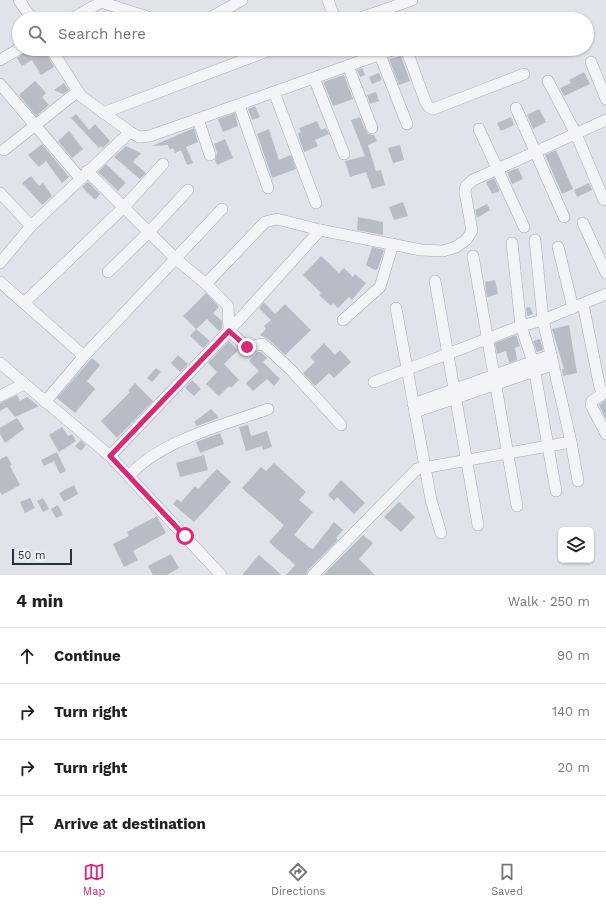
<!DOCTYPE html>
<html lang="en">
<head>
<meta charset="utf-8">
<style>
	body { margin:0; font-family:"Work Sans",sans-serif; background:#f6f6f6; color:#202124 }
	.controls { position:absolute; right:12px; bottom:12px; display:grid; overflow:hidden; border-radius:6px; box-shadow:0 1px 3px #0004 }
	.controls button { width:36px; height:36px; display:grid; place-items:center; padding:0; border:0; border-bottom:1px solid #e0e0e0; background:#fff; color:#202124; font:20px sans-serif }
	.scale { position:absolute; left:12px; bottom:10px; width:60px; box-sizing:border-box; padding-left:4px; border:2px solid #283041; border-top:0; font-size:11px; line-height:14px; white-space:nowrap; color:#283041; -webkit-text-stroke:3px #eff2f7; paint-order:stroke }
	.stop { position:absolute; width:12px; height:12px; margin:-9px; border:3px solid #db2777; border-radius:50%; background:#fff }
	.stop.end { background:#db2777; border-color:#fff; box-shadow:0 1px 4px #0008 }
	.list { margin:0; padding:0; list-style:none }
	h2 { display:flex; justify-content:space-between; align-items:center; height:52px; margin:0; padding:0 16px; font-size:17px }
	h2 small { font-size:13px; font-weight:400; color:#757577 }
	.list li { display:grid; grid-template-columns:26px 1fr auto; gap:12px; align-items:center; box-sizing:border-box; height:56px; padding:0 16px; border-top:1px solid #e0e0e0 }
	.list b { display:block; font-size:15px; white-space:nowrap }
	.list em { font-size:13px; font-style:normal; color:#757577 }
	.icon { flex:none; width:22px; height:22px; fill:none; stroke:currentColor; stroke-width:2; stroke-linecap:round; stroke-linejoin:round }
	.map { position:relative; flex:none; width:606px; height:575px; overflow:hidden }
	.search { position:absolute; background:#fff; box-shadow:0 1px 3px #0004; left:12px; right:12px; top:12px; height:44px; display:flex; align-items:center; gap:10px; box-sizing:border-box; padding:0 14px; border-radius:22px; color:#757577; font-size:15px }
	.sheet { height:276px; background:#fff }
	nav { display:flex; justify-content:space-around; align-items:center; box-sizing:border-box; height:56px; border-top:1px solid #e0e0e0; background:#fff; font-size:11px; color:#757577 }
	nav a { display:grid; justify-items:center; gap:2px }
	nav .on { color:#db2777 }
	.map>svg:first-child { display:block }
	.building { fill:#b7bcc6 }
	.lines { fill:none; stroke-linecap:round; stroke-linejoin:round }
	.minor-casing { stroke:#a5aab3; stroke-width:12 }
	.minor { stroke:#f2f4f7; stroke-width:11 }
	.route { stroke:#db2777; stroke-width:5 }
</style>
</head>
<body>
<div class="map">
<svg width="606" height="575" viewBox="0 0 606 575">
	<rect width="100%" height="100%" fill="#e0e3e9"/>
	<g class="building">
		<polygon points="34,49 44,49 54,67 41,75 32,60 22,66 17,58 28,50 29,52"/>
		<polygon points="401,56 410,81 399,85 389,59"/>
		<polygon points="362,68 365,75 360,77 357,70"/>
		<polygon points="584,72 590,84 564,96 560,88 571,83 569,80"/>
		<polygon points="379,73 382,80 372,84 369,77"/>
		<polygon points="344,75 353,99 333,106 323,82"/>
		<polygon points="35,81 46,93 42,97 49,105 36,116 19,95"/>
		<polygon points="64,83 69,90 63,94 54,90"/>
		<polygon points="376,92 379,101 370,104 367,95"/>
		<polygon points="255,106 260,117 252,120 248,109"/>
		<polygon points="539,109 546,122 533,129 527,115"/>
		<polygon points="235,113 238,126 223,132 218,119"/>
		<polygon points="76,114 89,130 95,124 110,141 103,148 101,146 99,148 71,118"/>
		<polygon points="360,117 366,131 368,134 374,135 377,141 368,145 376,171 381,170 385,185 372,189 366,172 350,177 345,161 365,156 351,120"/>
		<polygon points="511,117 514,125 501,131 497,123"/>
		<polygon points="317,121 321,130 326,128 329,134 315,140 318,146 304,152 299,138 298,133 301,132 299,128"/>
		<polygon points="194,128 198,142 186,147 193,163 187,165 181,150 175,153 173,148 170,150 168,145 152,146"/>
		<polygon points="269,129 279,160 291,155 296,169 272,178 257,134"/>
		<polygon points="69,131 83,149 72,158 58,141"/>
		<polygon points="225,139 233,158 217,165 215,160 217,153 214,144"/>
		<polygon points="42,144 69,177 62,183 46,161 39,167 28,155"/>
		<polygon points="400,145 404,160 393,163 388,148"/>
		<polygon points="126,146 141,153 133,162 146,173 140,179 114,157"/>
		<polygon points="556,150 573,189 562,194 545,155"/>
		<polygon points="106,164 126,183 118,191 98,172"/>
		<polygon points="518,168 523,179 512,184 507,172"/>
		<polygon points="31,176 39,186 43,183 52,196 42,205 22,183"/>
		<polygon points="494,178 500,191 492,194 486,182"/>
		<polygon points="88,182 100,194 95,200 82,187"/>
		<polygon points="589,183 592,190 577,197 574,190"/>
		<polygon points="403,202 408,216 394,220 389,207"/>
		<polygon points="487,204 490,210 477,218 475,210"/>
		<polygon points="358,217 383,222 383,235 357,230"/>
		<polygon points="372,247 384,250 378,269 375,270 366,265"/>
		<polygon points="321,256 339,273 344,268 353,277 355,274 366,283 352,300 349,297 338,308 333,303 331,306 319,295 321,293 303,275"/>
		<polygon points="495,280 498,294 487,297 485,282"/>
		<polygon points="206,293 219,307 213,313 222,321 222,328 219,331 207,319 196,329 183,316"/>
		<polygon points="264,302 275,314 285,304 311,330 285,355 268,339 260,335 266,329 264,326 271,320 259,308"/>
		<polygon points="530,307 533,314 527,316 526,308"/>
		<polygon points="569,325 577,373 563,376 562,369 564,369 552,329"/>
		<polygon points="196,329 210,341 203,348 190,336"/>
		<polygon points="516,335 520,346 515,348 517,360 509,363 506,351 497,354 495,343"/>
		<polygon points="540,339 543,350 537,352 533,341"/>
		<polygon points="229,341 238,350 224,364 239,380 231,388 229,386 219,396 206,384 217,372 208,363"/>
		<polygon points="324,343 335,355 340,350 351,362 334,378 329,373 315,386 303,373 315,362 310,357"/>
		<polygon points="257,352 261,352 267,358 263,362 280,379 274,386 267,379 253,391 246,383 259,371 249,361"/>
		<polygon points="178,355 188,364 180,372 171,363"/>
		<polygon points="92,358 100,365 87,381 95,389 75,413 57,398"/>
		<polygon points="156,368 161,372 152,382 147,378"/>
		<polygon points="192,380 201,389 194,396 185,388"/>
		<polygon points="135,383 153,401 117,438 101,421 130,392 128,391"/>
		<polygon points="17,395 20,401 27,397 39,406 15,417 7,407 0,411 0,403"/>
		<polygon points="606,400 606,419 599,405"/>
		<polygon points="211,409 219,418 197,426 194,422"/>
		<polygon points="17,418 24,429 5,443 0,434 0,428"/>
		<polygon points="248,425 251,436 267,431 272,447 263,450 262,446 246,451 239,427"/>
		<polygon points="62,427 68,436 72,434 76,441 59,452 49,435"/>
		<polygon points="220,433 224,444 200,453 196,442"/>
		<polygon points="81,440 86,445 81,451 75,446"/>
		<polygon points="57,452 66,471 60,474 54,461 44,466 41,460"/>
		<polygon points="204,455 208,470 180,477 176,463"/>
		<polygon points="7,456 12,465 10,466 20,485 2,495 0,492 0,459"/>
		<polygon points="274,463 306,492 299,500 313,512 294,535 310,548 313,549 334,522 343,530 336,538 338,540 308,570 306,575 286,575 295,565 269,542 284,525 242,488 261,467 266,471"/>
		<polygon points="217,469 231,482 194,522 173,504 177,499 181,502 195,486 198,489"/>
		<polygon points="341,480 365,503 354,514 337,497 334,501 328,495"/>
		<polygon points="74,485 78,494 64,502 59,493"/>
		<polygon points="30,498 35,508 25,513 20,502"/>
		<polygon points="43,498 49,509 43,512 37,501"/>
		<polygon points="399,502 415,517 401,532 384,517"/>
		<polygon points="58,505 63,515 56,518 51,509"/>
		<polygon points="157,516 166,533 133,551 138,560 124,567 113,544 129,536 127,532"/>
		<polygon points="363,535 373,543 359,559 375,575 323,575"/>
		<polygon points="171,554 179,568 167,575 153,575 148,566"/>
		<polygon points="259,555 274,568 281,575 242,575"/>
	</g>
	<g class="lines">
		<g class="minor-casing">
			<g id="minor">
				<polyline points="19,0 32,19"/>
				<polyline points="328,0 335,19"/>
				<polyline points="101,2 154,19"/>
				<polyline points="71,19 105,0"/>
				<polyline points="208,19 242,0"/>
				<polyline points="358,19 412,0"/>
				<polyline points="51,49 81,96 130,132 139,137 150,136 395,49 404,49 408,54 426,103 429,107 433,109 524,74"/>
				<polyline points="380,55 407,124"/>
				<polyline points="0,60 19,49"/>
				<polyline points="591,62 606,99"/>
				<polyline points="348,66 372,128"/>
				<polyline points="314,78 344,154"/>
				<polyline points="548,81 576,134 604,200"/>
				<polyline points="0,84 80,178"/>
				<polyline points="274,92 316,203"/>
				<polyline points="239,105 268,188"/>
				<polyline points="516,108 564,217"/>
				<polyline points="103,113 273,49"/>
				<polyline points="198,119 210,155"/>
				<polyline points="479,129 524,227"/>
				<polyline points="4,150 77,92"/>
				<polyline points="87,171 176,259 206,284 228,306 229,331 247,347 263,344 291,370 341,425"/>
				<polyline points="0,193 31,226"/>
				<polyline points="583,223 606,273"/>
				<polyline points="535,240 543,320 571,442 578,481"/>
				<polyline points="512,243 521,326 533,362 556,491"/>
				<polyline points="558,247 573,308"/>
				<polyline points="473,256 517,506"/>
				<polyline points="0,263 31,226 130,132"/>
				<polyline points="108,272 149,232 188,190"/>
				<polyline points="435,281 478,525"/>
				<polyline points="0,282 84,356"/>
				<polyline points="206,284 265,222 277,219 320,230 421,250 443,251 456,247 466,240 472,231 465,192 466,186 473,180 606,120"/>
				<polyline points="24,303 124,207 163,164"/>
				<polyline points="583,304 600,388"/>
				<polyline points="396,308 431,500 441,533"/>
				<polyline points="343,320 380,287 393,244"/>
				<polyline points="0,363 110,456 221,575"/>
				<polyline points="374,382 521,326 543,320 606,294"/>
				<polyline points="606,392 592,401 591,405 606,434"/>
				<polyline points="0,396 24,384"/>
				<polyline points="45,402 84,356 222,209"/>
				<polyline points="413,404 551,355"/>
				<polyline points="415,412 552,365"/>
				<polyline points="110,456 229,331 320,230"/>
				<path d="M129,476C161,440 224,425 268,409"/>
				<polyline points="313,575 417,469 571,442"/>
			</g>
		</g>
		<use href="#minor" class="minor"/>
	</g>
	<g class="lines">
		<polyline class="route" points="185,536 110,456 229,331 247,347"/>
	</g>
</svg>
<div class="controls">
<button><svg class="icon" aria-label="layers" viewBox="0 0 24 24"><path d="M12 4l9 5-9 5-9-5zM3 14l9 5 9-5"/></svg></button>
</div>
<div class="scale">50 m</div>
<div class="stop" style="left:185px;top:536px"></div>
<div class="stop end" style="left:247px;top:347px"></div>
<div class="search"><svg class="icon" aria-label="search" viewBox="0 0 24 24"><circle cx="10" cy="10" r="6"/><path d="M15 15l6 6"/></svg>Search here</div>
</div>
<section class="sheet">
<h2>4 min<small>Walk · 250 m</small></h2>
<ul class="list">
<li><svg class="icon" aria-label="ahead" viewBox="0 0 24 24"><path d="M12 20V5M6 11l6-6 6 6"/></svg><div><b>Continue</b></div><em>90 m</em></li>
<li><svg class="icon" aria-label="right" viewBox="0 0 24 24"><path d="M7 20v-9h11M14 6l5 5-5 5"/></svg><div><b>Turn right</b></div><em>140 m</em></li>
<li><svg class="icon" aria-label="right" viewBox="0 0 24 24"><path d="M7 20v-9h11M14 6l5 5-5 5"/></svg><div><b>Turn right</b></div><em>20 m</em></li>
<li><svg class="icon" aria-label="arrive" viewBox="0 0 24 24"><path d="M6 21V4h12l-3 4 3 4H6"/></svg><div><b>Arrive at destination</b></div></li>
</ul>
</section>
<nav>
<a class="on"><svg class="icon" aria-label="map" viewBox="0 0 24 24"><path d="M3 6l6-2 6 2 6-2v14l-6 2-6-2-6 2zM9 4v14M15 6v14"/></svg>Map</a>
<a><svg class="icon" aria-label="directions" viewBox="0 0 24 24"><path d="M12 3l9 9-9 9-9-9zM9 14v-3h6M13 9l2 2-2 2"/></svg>Directions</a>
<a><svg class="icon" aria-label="saved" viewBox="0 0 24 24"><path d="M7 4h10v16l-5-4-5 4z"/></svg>Saved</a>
</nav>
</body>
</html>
